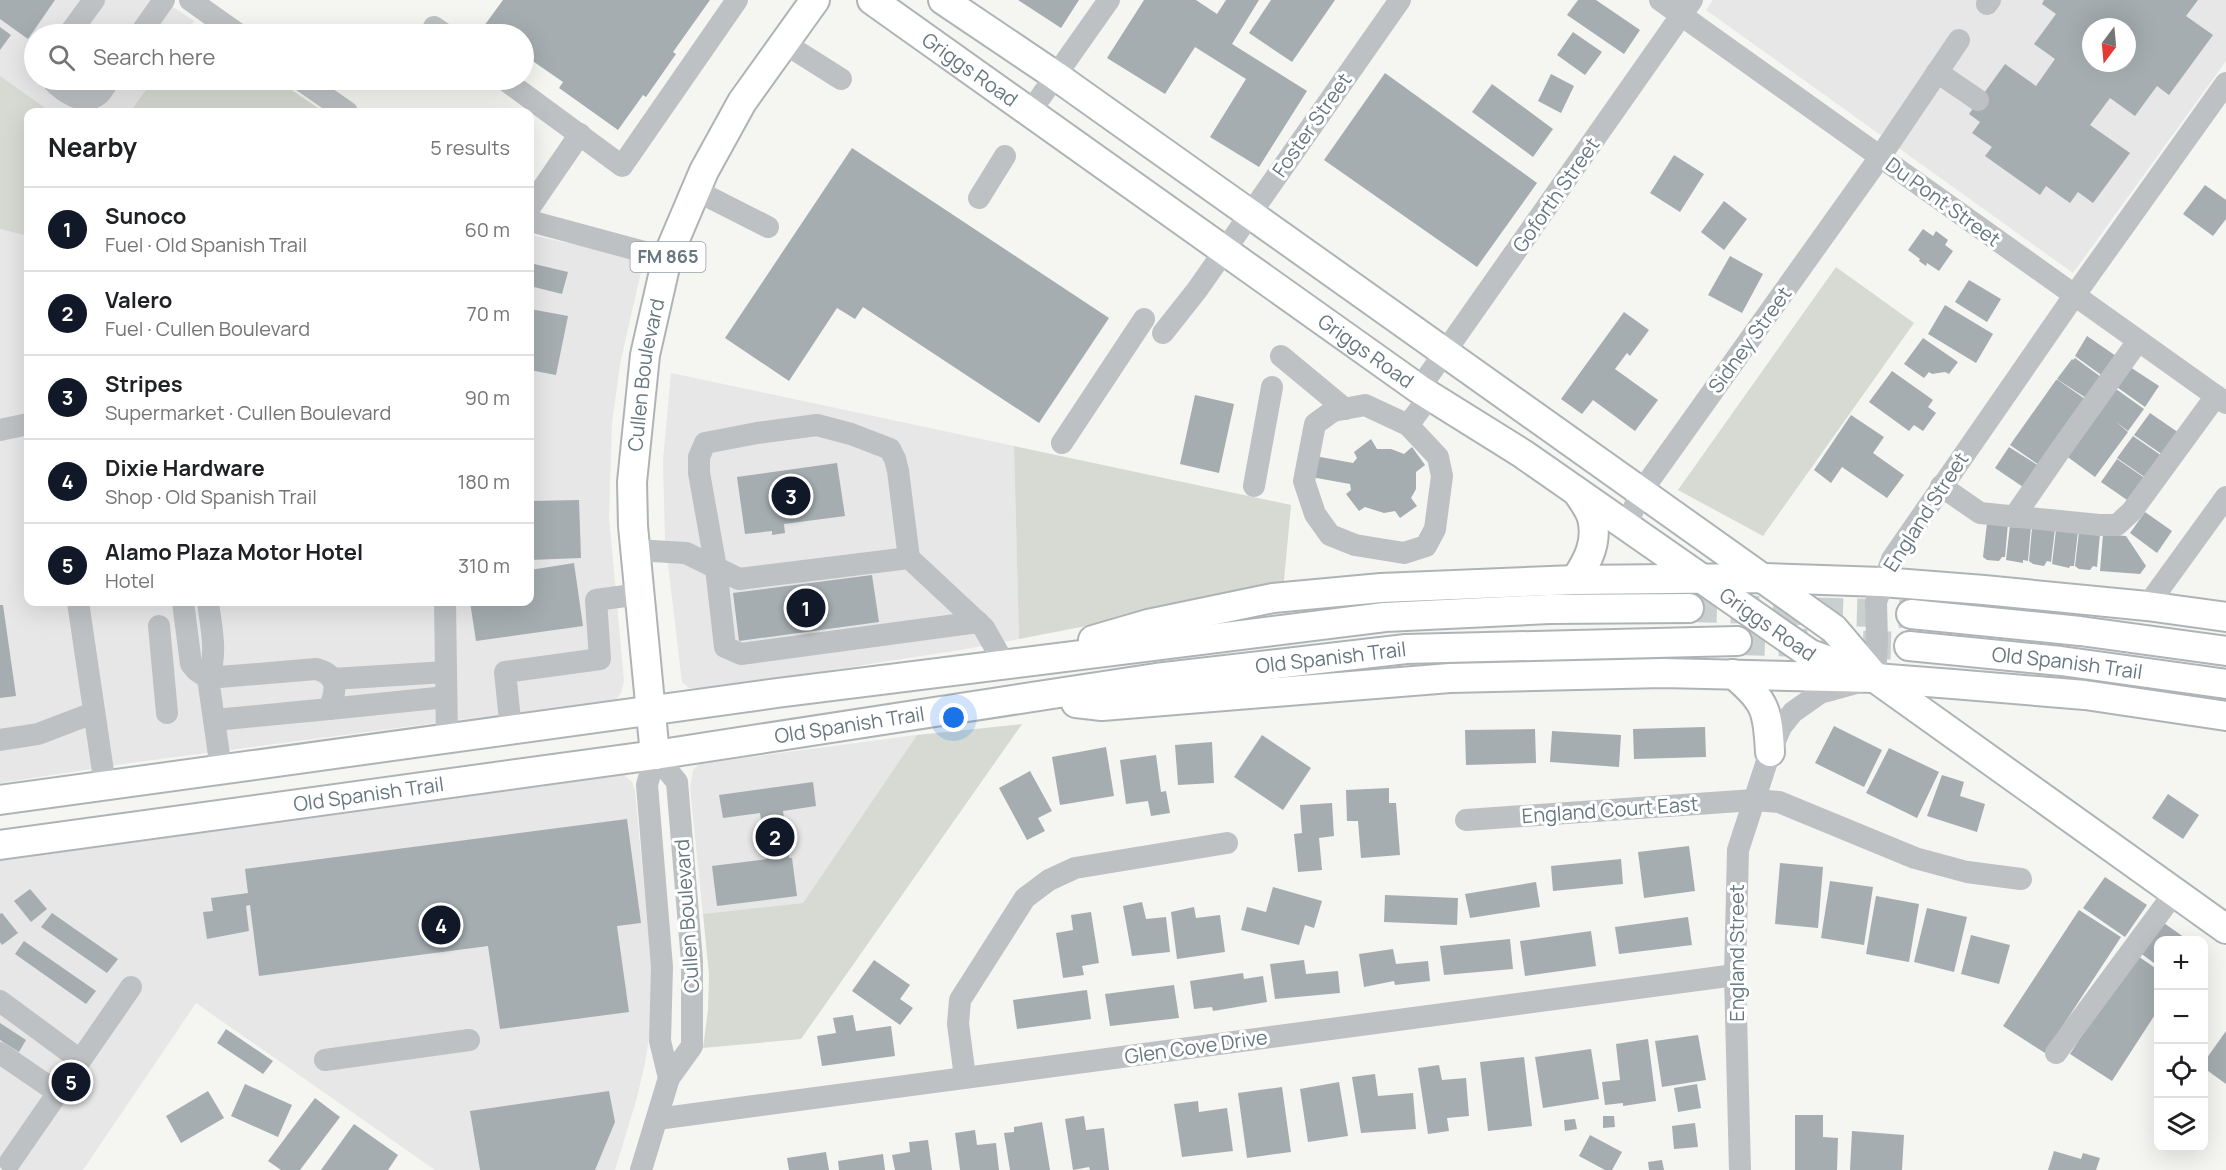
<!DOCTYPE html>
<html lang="en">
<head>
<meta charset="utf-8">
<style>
	body { margin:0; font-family:Manrope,sans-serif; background:#f2f2f2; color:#202124 }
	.controls { position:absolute; right:18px; bottom:18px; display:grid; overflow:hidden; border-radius:12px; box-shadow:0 6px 24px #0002 }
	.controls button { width:54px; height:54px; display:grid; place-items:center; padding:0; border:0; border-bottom:2px solid #e0e0e0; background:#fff; color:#202124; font:30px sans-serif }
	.compass { position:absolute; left:2082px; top:18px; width:54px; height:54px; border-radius:50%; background:#fff; box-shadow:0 6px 24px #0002; rotate:196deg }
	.you { position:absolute; left:954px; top:718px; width:21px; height:21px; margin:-15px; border:4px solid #fff; border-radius:50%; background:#1a73e8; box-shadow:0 0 0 9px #1a73e833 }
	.badge { display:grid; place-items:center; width:39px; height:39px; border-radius:50%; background:#111827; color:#fff; font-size:20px; font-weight:700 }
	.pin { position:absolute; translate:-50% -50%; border:3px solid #fff; box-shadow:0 2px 6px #0006 }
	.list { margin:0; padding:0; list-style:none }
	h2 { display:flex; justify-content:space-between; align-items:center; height:78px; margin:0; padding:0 24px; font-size:26px }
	h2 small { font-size:20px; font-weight:400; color:#757577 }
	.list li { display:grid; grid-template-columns:39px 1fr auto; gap:18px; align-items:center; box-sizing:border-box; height:84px; padding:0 24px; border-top:2px solid #e0e0e0 }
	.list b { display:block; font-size:22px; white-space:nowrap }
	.list p { margin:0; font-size:20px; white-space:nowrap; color:#757577 }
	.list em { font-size:20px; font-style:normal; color:#757577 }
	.icon { flex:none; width:33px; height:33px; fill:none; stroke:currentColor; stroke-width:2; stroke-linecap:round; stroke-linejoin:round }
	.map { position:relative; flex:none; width:2226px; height:1170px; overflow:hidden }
	.search { position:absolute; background:#fff; box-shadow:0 6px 24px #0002; left:24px; top:24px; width:510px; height:66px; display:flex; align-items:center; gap:15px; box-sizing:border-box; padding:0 21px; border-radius:33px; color:#757577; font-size:22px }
	.panel { position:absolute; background:#fff; box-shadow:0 6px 24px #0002; left:24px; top:108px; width:510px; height:498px; border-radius:12px }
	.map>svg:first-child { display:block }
	.built { fill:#e6e7e6; fill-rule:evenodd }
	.grass { fill:#d6dad2 }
	.building { fill:#a5adb1; fill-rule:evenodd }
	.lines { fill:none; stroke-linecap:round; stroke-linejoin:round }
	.major-tunnel { stroke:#cad0d0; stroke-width:28; stroke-dasharray:28 14; stroke-linecap:butt }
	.major-casing { stroke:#aeb4b6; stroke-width:32 }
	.minor { stroke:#bdc1c4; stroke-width:22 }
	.major { stroke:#fff; stroke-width:28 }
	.labels { text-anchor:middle; stroke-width:6; stroke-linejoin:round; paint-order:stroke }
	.shield { fill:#fff; stroke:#95a0a6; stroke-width:1.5 }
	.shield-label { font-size:18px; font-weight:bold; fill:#677880 }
	.street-label { font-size:20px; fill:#677880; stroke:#fff }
</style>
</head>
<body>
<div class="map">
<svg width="2226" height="1170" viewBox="0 0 2226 1170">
	<rect width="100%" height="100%" fill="#f5f5f2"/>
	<g class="built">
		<polygon points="0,0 163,0 194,21 184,34 34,34 34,80 153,80 130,112 51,112 0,76"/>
		<path d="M1713,0H2226V61L2073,273L1706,10ZM2091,27H2127V63H2091Z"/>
		<polygon points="0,229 28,236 28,602 530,602 530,235 644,259 620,364 612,423 609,517 624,681 621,693 613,703 587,708 481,717 130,763 0,783"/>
		<polygon points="671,373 1014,446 1019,639 966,649 722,687 689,688 682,682 665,539 663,461"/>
		<polygon points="917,735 803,903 703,914 690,788 693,770 699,764"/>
		<polygon points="624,775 632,782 635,791 653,982 651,1025 645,1063 636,1101 615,1170 435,1170 196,1003 83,1170 14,1170 0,1161 0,861"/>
	</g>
	<g class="grass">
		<polygon points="0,76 51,112 28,112 28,236 0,229"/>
		<polygon points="153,80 277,80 324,112 130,112"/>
		<polygon points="1836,267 1914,323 1763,536 1678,490"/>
		<polygon points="1014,446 1291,505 1283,591 1246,595 1019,639"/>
		<polygon points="1022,724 801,1039 703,1048 708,1010 709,975 703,914 803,903 917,735"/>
	</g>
	<g class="building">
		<polygon points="0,0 55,0 28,39 0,19"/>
		<polygon points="503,0 710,0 673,52 676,54 646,97 643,95 618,130 559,88 563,82 524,55 524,34 490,34 491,32 484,26"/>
		<polygon points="1018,0 1079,0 1061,28"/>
		<polygon points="1144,0 1196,0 1217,14 1226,0 1259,0 1232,44 1307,91 1259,167 1210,137 1246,79 1195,47 1165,94 1107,58"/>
		<polygon points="1271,0 1335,0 1292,62 1249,33"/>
		<polygon points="1578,0 1596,0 1640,30 1624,54 1567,15"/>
		<path d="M2044,0H2198L2186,16L2213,35L2169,95L2157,86L2135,116L2110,98L2090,125L2130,153L2093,203L2078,192L2070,203L2046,186L2040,195L1985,156L1992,147L1972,133L1980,122L1969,114L2005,64L2036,86L2055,59L2034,44L2056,14L2042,4ZM2091,27H2127V63H2091Z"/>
		<polygon points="0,27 11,35 0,50"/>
		<polygon points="1573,32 1602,52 1585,75 1557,55"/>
		<polygon points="1385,73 1537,183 1477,267 1324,160"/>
		<polygon points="1551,74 1574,86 1561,113 1538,101"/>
		<polygon points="1492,84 1553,129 1533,157 1472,112"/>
		<polygon points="852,148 1109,318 1039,423 863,307 855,319 837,308 789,381 725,338"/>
		<polygon points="1674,155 1704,174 1680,212 1650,193"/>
		<polygon points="2205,185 2226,200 2226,219 2213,236 2183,214"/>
		<polygon points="1724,201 1747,219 1724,250 1701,232"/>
		<polygon points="1923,229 1933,236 1936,231 1948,240 1945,245 1953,251 1939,271 1927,263 1926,266 1919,261 1920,259 1908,250"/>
		<polygon points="1730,256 1763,274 1742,313 1708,295"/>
		<polygon points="530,263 568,272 562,294 530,286"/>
		<polygon points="1969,280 2001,299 1987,322 1955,302"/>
		<polygon points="1945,305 1993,334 1976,363 1928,334"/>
		<polygon points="530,309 568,316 556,375 530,370"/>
		<polygon points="1624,312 1649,330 1630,356 1627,353 1615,369 1658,400 1635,431 1593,400 1582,414 1561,399"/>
		<polygon points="2087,336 2116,356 2104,377 2075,356"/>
		<polygon points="1923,338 1958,362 1949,374 1945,372 1932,374 1929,372 1924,378 1904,364"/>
		<polygon points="2075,358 2101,377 2086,398 2057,379 2072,359 2073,360"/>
		<polygon points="2130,367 2159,386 2145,407 2114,385"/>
		<polygon points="1892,371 1933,400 1928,407 1936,413 1923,431 1914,425 1909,431 1869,402"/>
		<polygon points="2056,380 2058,380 2085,399 2039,465 2010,445"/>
		<polygon points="2116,389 2144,409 2128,431 2115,421 2128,432 2095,477 2065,455"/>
		<polygon points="1195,395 1234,404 1219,473 1180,464"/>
		<polygon points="2150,413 2179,433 2163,455 2134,435"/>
		<polygon points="1851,415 1884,437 1873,453 1904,475 1887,498 1842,467 1831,483 1814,470"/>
		<polygon points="2133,436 2162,456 2146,478 2117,458"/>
		<polygon points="1371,439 1377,449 1391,449 1404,454 1412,447 1425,465 1416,472 1416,489 1411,498 1417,506 1400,518 1395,511 1384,513 1365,507 1359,511 1346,494 1351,490 1350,484 1311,477 1315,456 1353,463 1357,458 1354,452"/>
		<polygon points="2009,447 2039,466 2023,487 1995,468"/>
		<polygon points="2117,459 2146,479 2130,502 2101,482"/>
		<polygon points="837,463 845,516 784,524 785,533 772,535 772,531 745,534 737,477"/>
		<polygon points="579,500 581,558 530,560 530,501"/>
		<polygon points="2145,512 2172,531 2157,553 2130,533"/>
		<polygon points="1987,523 2008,523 2005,557 2002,557 1999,561 1987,560 1983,557"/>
		<polygon points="2010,525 2031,526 2028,561 2023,560 2023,563 2006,560"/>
		<polygon points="2032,528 2055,529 2051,562 2047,561 2044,566 2033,564 2029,561"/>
		<polygon points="2056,530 2078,531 2074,566 2070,566 2069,568 2052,564"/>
		<polygon points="2079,532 2100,534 2097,567 2093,566 2090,570 2079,569 2075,566"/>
		<polygon points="2103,534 2126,536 2146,566 2140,574 2100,571"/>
		<polygon points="574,563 583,626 476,641 470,602 530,602 530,570"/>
		<polygon points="872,575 879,622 739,641 733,593"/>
		<polygon points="0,605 3,605 16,696 0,698"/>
		<polygon points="1834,726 1882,750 1864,787 1815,763"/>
		<polygon points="1705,727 1706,757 1634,759 1633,729"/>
		<polygon points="1535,729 1536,763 1466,765 1465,730"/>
		<polygon points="1552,731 1621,735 1619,767 1550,762"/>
		<polygon points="1262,735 1311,768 1283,810 1234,777"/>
		<polygon points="1212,742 1214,783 1178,785 1175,745"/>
		<polygon points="1106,747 1114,796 1060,805 1052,757"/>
		<polygon points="1889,748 1939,772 1917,818 1866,793"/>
		<polygon points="1156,755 1161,792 1166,791 1170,813 1151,816 1148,801 1126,804 1120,760"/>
		<polygon points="1030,771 1052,811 1038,818 1045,831 1027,840 999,788"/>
		<polygon points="1942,775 1964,782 1960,796 1985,804 1977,832 1927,816"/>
		<polygon points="813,782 816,806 783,811 789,856 789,858 792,858 797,896 717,906 712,866 767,859 760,813 723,818 719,795"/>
		<polygon points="1389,788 1389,803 1396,803 1400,855 1361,858 1358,821 1347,821 1346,790"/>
		<polygon points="2168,794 2199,815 2183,839 2152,818"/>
		<polygon points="1332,803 1334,836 1319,838 1322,870 1298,872 1294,834 1302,833 1300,805"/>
		<polygon points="627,819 641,923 617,926 629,1012 500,1029 488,946 259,976 250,905 246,906 249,931 207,939 203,912 213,911 211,898 248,893 245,869"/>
		<polygon points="1689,846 1695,891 1644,898 1638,852"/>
		<polygon points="1621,859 1623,884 1553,891 1551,866"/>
		<polygon points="1780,863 1823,867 1818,928 1775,924"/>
		<polygon points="2105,877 2147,905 2125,937 2083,908"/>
		<polygon points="1830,881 1873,887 1864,945 1821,938"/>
		<polygon points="1536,882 1540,907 1470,918 1465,894"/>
		<polygon points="1273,887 1322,901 1314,928 1305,925 1299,945 1241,930 1247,907 1266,912"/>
		<polygon points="30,889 47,909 31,922 14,901"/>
		<polygon points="1385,895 1458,898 1457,925 1384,922"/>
		<polygon points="1876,896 1919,904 1909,962 1866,954"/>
		<polygon points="1142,902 1146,919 1166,917 1170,952 1132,956 1123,906"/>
		<polygon points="1194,907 1196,918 1220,915 1225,952 1177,959 1171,912"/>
		<polygon points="1927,908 1967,917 1954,972 1914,962"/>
		<polygon points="2079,910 2121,937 2045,1053 2003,1026"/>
		<polygon points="1091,912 1099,963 1082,966 1084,975 1063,978 1056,933 1073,930 1071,915"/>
		<polygon points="2,913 18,933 2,945 0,942 0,914"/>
		<polygon points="52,913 118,959 107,973 41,927"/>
		<polygon points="1688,917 1692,945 1619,954 1615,927"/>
		<polygon points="2161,921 2188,940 2158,940 2158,966 2139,952"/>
		<polygon points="1591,931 1596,966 1525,976 1520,941"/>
		<polygon points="1971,935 2010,945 1999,984 1961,974"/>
		<polygon points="1510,939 1513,969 1444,975 1440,946"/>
		<polygon points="24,941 96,991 86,1004 15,954"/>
		<polygon points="1393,949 1396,964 1428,961 1430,981 1395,985 1394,981 1364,987 1359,954"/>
		<polygon points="2135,954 2158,970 2158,1010 2112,1081 2070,1054"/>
		<polygon points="874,960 910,985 900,999 913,1008 900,1025 852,991"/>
		<polygon points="1304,960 1306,974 1338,971 1340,993 1275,999 1270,964"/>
		<polygon points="1243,973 1244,979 1263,976 1267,1002 1213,1011 1212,1007 1194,1009 1190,981"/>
		<polygon points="1174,985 1179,1018 1110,1026 1105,994"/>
		<polygon points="1087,990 1091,1019 1017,1029 1013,1000"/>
		<polygon points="853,1015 856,1031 891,1026 895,1056 822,1066 817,1036 836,1033 833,1018"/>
		<polygon points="0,1023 26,1040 19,1052 0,1040"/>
		<polygon points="226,1029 273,1061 263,1074 217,1043"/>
		<polygon points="2226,1031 2226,1084 2204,1068 2204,1062"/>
		<polygon points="1698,1035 1706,1080 1662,1087 1655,1041"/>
		<polygon points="1648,1039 1656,1101 1623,1106 1623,1103 1605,1105 1602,1082 1620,1080 1616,1044"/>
		<polygon points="1591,1049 1599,1099 1543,1108 1535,1057"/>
		<polygon points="1524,1057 1532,1126 1488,1131 1480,1062"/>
		<polygon points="1439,1065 1442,1080 1466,1078 1469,1116 1447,1118 1449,1131 1428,1134 1418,1068"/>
		<polygon points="1375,1074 1378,1096 1413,1093 1416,1129 1361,1133 1352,1077"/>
		<polygon points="1339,1082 1348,1136 1308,1142 1300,1089"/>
		<polygon points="245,1084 292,1105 278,1137 231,1116"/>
		<polygon points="1697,1084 1701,1108 1678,1112 1674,1088"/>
		<polygon points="1282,1087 1291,1152 1247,1158 1238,1093"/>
		<polygon points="208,1091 224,1118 181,1143 166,1116"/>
		<polygon points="609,1091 615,1122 595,1170 480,1170 470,1111"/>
		<polygon points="315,1098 340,1117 300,1170 281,1170 268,1161"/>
		<polygon points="1198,1101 1199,1112 1227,1108 1233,1151 1182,1157 1174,1104"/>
		<polygon points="1795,1115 1823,1115 1823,1137 1838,1138 1837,1170 1795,1170"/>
		<polygon points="1084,1116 1086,1130 1104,1128 1109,1170 1090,1170 1089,1167 1073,1170 1065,1119"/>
		<polygon points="1603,1116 1614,1116 1615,1127 1603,1128"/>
		<polygon points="1575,1119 1577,1129 1565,1131 1564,1120"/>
		<polygon points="1042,1122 1050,1170 1010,1170 1004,1133 1014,1132 1014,1127"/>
		<polygon points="1695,1123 1698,1147 1674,1149 1672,1126"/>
		<polygon points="354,1124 398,1155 388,1170 321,1170"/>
		<polygon points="975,1130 977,1145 996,1143 999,1170 960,1170 955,1133"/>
		<polygon points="1852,1131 1904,1135 1902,1170 1850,1170"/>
		<polygon points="1590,1135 1622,1152 1612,1170 1605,1170 1579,1156"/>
		<polygon points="928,1140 932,1170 895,1170 892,1155 910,1152 909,1142"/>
		<polygon points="2054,1151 2081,1159 2083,1153 2100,1158 2096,1170 2048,1170"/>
		<polygon points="826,1152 829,1170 789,1170 787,1158"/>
		<polygon points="883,1154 885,1170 839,1170 838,1161"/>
		<polygon points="1662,1160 1664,1170 1649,1170 1648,1162"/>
	</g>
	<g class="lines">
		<g class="major-tunnel">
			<polyline points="1689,608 1911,614"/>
			<polyline points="1737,641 1909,646"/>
		</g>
		<g class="major-casing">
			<g id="major">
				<path id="s1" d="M872,0L1419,389L1523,454L1810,654L1875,678L2226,929"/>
				<polyline points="943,0 1056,76 1834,629 1874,676"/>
				<path d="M1575,580C1588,561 1598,542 1592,518C1590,510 1583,501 1578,493"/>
				<polyline points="1911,614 2080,631 2226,651"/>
				<polyline points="1093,640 1148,624 1273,598 1381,588 1575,580 1763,578 1882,582 1984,590 2147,606 2226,617"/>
				<path id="s2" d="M1909,646L2061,661L2226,684"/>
				<path d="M1733,674C1766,701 1768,711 1770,752"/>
				<polyline points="1076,703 1102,706 1450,678 1663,673 1875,678 1953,684 2085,695 2226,716"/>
				<path id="s3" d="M655,755L633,526L632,482L645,355L667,258L704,171L742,102L815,0"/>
				<polyline points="0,800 777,693 1385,617 1549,609 1689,608"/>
				<path id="s4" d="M0,845L655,755L1156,678L1406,649L1737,641"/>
			</g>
		</g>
		<g class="minor">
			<polyline points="190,0 238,34"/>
			<polyline points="1660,0 2226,403"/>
			<polyline points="1987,4 1990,0"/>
			<polyline points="434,27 444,34"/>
			<polyline points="69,34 94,0"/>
			<polyline points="140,34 164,0"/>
			<polyline points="784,43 841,79"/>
			<polyline points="1937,72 1978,100"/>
			<path d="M52,80C61,90 83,107 98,95C102,92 106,84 109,80"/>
			<polyline points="301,80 347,112"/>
			<polyline points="505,80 622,166 737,0"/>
			<polyline points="1030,112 1109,0"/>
			<polyline points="697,191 768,227"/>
			<polyline points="979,198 1005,156"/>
			<polyline points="530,207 580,134"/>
			<polyline points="530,221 667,258"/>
			<polyline points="1163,333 1197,290 1400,0"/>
			<polyline points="1281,356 1345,409"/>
			<polyline points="1419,389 1692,0"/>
			<polyline points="1408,425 1438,457 1442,476 1435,529 1426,546 1404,553 1355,545 1330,535 1315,514 1304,481 1315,424 1333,411 1365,405 1408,425 1430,396"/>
			<polyline points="0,430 28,424"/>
			<polyline points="1062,443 1144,319"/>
			<polyline points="1254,486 1272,387"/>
			<polyline points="1941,486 1980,513 2099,525 2117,525 2132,511 2216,396"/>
			<polyline points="2014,517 2063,446 2138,341"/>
			<polyline points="1626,526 1641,492 1880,157 1959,40"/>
			<polyline points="635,550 686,553 739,579 909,558 984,628 1005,665"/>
			<polyline points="909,558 898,471 895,459 890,449 851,434 817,425 757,433 705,443 699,457 699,473 716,568 725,647 741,654 978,622"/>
			<polyline points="78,602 105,785"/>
			<polyline points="183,602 191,664 196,670 208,678"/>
			<polyline points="445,602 447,739"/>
			<polyline points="2147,606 2226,497"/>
			<polyline points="159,626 167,713"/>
			<path d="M208,678C218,653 211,628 208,602"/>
			<polyline points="332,679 446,672"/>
			<polyline points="329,709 446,697"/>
			<path d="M215,720L329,709C337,690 339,675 316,669L208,678L221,769"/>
			<polyline points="511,730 505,672 600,659 596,600 640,594"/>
			<polyline points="0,740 38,734 93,713"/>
			<polyline points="655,755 647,785 662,967 660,1041 669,1078"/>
			<polyline points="1466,820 1754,800 1779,802 1915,858 1967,872 2021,879"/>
			<polyline points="0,1001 80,1060"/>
			<polyline points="0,1053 57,1092"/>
			<polyline points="2056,1053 2175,892"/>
			<polyline points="325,1060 469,1040"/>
			<polyline points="965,1077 958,1024 960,1000 1025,898 1049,880 1075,868 1227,843"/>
			<polyline points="657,1119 1735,975"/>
			<polyline points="10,1162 131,987"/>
			<polyline points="641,1170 669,1078 692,1046 692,961 677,782 655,755"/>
			<polyline points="1740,1170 1735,975 1738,850 1770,752 1781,727 1793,712 1820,693 1875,678 1877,641 1876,602 1892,559 2074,296 2226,83"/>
		</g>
		<use href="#major" class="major"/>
	</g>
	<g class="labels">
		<rect class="shield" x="630.5" y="242" width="75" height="30" rx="4.5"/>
		<g class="shield-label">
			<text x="668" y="263">FM 865</text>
		</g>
		<g class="street-label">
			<text dy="7" stroke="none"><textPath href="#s1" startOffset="120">Griggs Road</textPath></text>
			<text transform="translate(1312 125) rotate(-55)" y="7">Foster Street</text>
			<text transform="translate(1556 195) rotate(-55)" y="7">Goforth Street</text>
			<text transform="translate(1943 202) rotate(36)" y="7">Du Pont Street</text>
			<text transform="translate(1750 340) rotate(-54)" y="7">Sidney Street</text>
			<text dy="7" stroke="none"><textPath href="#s1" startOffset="606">Griggs Road</textPath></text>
			<text dy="7" stroke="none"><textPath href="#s3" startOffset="382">Cullen Boulevard</textPath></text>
			<text transform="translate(1926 512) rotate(-57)" y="7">England Street</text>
			<text dy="7" stroke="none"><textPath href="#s1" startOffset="1092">Griggs Road</textPath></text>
			<text dy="7" stroke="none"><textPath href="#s4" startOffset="1344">Old Spanish Trail</textPath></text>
			<text dy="7" stroke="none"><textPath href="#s2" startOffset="159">Old Spanish Trail</textPath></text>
			<text dy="7" stroke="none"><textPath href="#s4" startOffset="858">Old Spanish Trail</textPath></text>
			<text dy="7" stroke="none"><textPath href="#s4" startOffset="372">Old Spanish Trail</textPath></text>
			<text transform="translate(1610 810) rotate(-4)" y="7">England Court East</text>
			<text transform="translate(687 916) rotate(-94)" y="7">Cullen Boulevard</text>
			<text transform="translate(1737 953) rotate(-90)" y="7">England Street</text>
			<text transform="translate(1196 1047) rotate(-8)" y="7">Glen Cove Drive</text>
		</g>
	</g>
</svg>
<div class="controls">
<button>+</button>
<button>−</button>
<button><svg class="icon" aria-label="locate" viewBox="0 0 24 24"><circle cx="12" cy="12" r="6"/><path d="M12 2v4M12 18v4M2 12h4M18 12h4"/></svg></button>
<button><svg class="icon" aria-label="layers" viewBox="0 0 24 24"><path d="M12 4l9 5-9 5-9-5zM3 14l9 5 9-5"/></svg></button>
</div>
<svg class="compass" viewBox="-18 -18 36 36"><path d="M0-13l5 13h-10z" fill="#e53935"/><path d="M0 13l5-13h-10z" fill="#757577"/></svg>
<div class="you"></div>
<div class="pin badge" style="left:806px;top:608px">1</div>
<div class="pin badge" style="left:775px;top:837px">2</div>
<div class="pin badge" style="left:791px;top:496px">3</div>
<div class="pin badge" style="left:441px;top:925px">4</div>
<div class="pin badge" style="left:71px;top:1082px">5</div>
<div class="search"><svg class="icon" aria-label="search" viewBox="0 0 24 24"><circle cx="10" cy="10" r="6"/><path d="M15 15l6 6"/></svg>Search here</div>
<section class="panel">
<h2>Nearby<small>5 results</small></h2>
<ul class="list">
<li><span class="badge">1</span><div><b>Sunoco</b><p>Fuel · Old Spanish Trail</p></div><em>60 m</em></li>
<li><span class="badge">2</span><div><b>Valero</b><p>Fuel · Cullen Boulevard</p></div><em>70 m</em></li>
<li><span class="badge">3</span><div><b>Stripes</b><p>Supermarket · Cullen Boulevard</p></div><em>90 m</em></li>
<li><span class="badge">4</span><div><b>Dixie Hardware</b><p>Shop · Old Spanish Trail</p></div><em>180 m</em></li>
<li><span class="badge">5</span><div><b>Alamo Plaza Motor Hotel</b><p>Hotel</p></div><em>310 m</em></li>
</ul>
</section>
</div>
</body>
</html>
